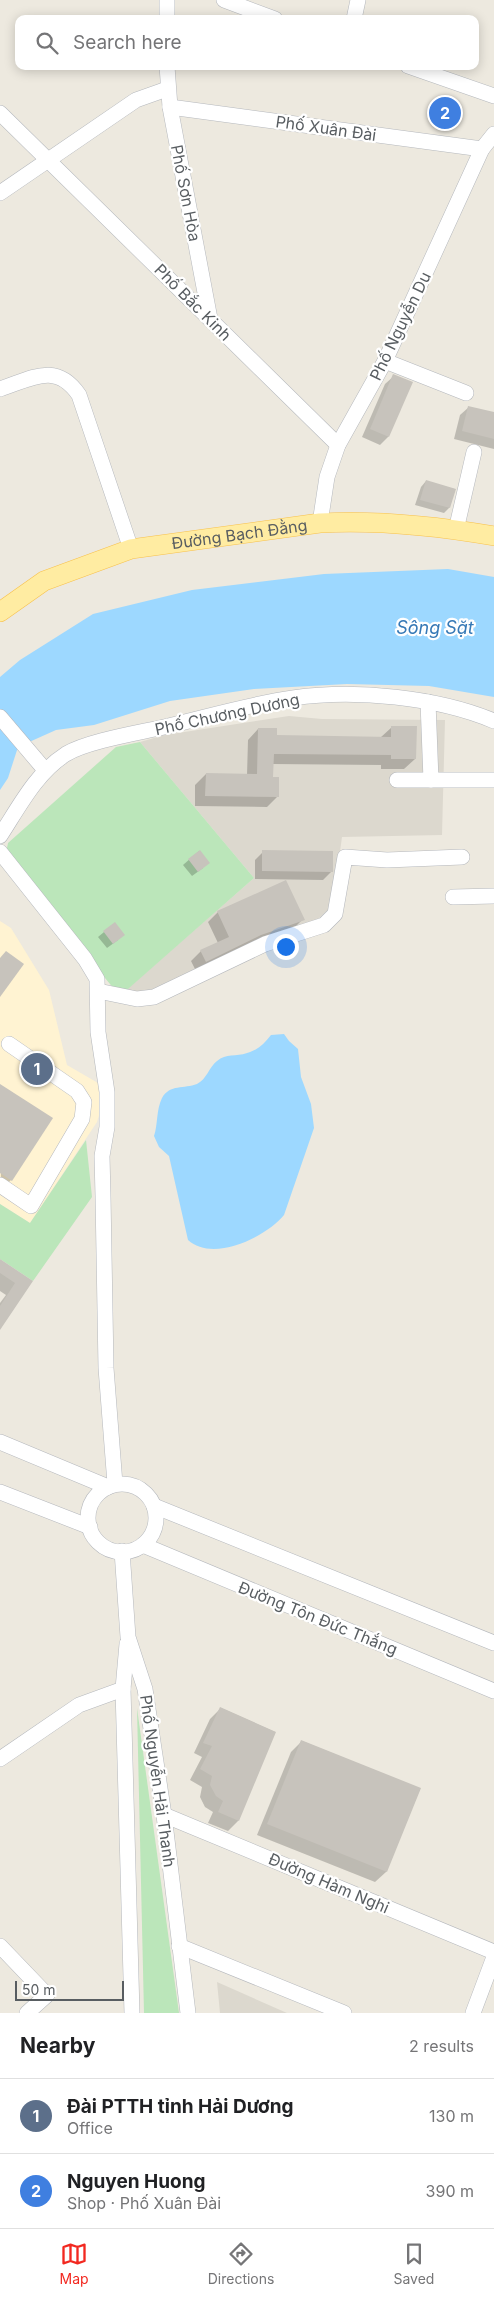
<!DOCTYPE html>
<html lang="en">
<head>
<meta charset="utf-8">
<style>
	body { margin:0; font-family:Inter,sans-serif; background:#f2f2f2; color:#202124 }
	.scale { position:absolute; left:15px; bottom:12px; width:109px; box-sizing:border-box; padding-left:5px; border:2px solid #585d61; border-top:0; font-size:14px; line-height:18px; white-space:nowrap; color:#585d61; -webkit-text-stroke:4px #fff; paint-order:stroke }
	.you { position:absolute; left:285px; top:946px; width:18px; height:18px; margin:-12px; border:4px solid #fff; border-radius:50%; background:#1a73e8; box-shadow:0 0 0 8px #1a73e833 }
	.badge { display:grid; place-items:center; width:32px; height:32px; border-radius:50%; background:#f22820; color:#fff; font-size:16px; font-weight:700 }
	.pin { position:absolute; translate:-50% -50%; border:2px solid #fff; box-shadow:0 1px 5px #0006 }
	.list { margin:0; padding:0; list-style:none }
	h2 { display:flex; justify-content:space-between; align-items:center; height:65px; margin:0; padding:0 20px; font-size:21px }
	h2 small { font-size:16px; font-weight:400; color:#757577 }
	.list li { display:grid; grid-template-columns:32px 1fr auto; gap:15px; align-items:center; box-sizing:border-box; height:75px; padding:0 20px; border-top:1px solid #e0e0e0 }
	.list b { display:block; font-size:19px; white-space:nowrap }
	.list p { margin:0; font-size:16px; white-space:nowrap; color:#757577 }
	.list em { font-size:16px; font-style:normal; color:#757577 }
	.icon { flex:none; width:28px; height:28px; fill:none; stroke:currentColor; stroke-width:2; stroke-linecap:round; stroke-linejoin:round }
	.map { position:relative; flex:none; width:494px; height:2013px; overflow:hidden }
	.search { position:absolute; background:#fff; box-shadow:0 2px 12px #0003; left:15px; right:15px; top:15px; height:55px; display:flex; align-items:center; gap:12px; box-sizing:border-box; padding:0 18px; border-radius:10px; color:#757577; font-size:19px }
	.sheet { height:215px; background:#fff }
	nav { display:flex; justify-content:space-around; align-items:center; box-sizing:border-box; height:70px; border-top:1px solid #e0e0e0; background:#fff; font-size:14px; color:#757577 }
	nav a { display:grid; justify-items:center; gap:2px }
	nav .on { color:#f22820 }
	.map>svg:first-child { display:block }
	.commercial { fill:#fff3d2 }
	.education { fill:#dcd8ce }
	.green { fill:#bbe6ba }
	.water { fill:#9dd8ff }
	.shadow { fill:#0003 }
	.building { fill:#c7c3bc }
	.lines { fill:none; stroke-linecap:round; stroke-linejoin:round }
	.minor-casing { stroke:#b5b8bd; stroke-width:16 }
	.major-casing { stroke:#f8c14c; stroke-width:20 }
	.minor { stroke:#fff; stroke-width:15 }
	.major { stroke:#ffeca2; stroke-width:19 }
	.labels { text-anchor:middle; stroke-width:4.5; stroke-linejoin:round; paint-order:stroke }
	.street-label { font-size:16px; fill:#585d61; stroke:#fff }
	.water-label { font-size:18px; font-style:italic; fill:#3679b6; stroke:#fff }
</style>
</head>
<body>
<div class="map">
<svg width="494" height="2013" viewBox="0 0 494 2013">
	<rect width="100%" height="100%" fill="#ede9df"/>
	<polygon class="commercial" points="0,921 11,928 49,990 67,1065 98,1083 102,1093 102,1106 97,1122 30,1223 0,1204"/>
	<g class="education">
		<polygon points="289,716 322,719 445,720 442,835 342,837 334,895 328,910 318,919 144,994 126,990 254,878 140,742 165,735"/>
		<polygon points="217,1982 287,2013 220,2013"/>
	</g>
	<g class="green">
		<polygon points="140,742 254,878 120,996 5,858 8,843 116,747"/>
		<polygon points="86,1140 92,1197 33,1281 0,1259 0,1204 30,1223"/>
		<polygon points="137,1708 179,2013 144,2013"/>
	</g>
	<g class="water">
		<polygon points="448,569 494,577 494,697 429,686 347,684 254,689 170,701 94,725 56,730 18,747 8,778 0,790 0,677 20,660 93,614 192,590 324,574"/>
		<path d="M284,1034L289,1041L298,1049L301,1077L311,1104L314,1128L284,1215C266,1237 213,1263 188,1240L169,1156L159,1147L154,1136C158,1125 156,1110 162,1098C170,1084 184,1089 197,1084C207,1079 209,1067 217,1061C226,1053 236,1057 247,1053C258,1050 264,1044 271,1035Z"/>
	</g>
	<g class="shadow">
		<polygon points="394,376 388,437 380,445 362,437 385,384"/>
		<polygon points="469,407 494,413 494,449 454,439 460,415"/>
		<polygon points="426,481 454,489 449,508 444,513 415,505 421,487"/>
		<polygon points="392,727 415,759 404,769 381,769 381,765 272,764 272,778 277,797 267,807 195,806 195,785 206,774 247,775 248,740 258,729 276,737 380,738"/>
		<polygon points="199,851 203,868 192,876 183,865"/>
		<polygon points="263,852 331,872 323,880 255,879 255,860"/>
		<polygon points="218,912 303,919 293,929 196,971 191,961 201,951 218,943 208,922"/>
		<polygon points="115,923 118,940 107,948 98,937"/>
		<polygon points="0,1086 51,1119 11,1180 1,1190"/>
		<polygon points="0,1260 31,1281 0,1327 0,1303 6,1295 0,1291"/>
		<polygon points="221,1708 275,1732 238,1821 228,1831 208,1823 213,1812 205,1807 200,1797 202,1787 190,1780 202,1757 194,1753 210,1719"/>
		<polygon points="302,1741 420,1789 386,1872 375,1882 257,1835 291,1752"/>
	</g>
	<g class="building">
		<polygon points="393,374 413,382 389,437 370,429"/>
		<polygon points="468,406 494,412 494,439 462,431"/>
		<polygon points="426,480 456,489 450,508 420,500"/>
		<polygon points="391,726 417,726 416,759 391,759 391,755 277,754 274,754 273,777 279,777 279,797 205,796 206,773 257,774 258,728 277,728 277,735 391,737"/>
		<polygon points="200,850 210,863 198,872 188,859"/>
		<polygon points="262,850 333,851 333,872 262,871"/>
		<polygon points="286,880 305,920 261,935 206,962 200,950 229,937 217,911"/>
		<polygon points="115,922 125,935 113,944 103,931"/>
		<polygon points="6,951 24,964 0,997 0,958"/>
		<polygon points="0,1084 53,1118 12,1181 0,1173"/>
		<polygon points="0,1259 33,1281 0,1330 0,1306 15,1283 0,1273"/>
		<polygon points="220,1707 276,1732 239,1821 218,1812 223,1801 216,1796 210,1785 212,1776 200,1769 212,1746 203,1743"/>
		<polygon points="301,1740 421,1788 387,1872 267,1824"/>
	</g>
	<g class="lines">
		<g class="minor-casing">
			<g id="minor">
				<polyline points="167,0 167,19"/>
				<polyline points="224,0 275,19"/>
				<polyline points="354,19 358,0"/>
				<polyline points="167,66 170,107 210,319"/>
				<polyline points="408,66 494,96"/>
				<polyline points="170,107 482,149"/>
				<polyline points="0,113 338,445"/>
				<polyline points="0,193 136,100 167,89"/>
				<polyline points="385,361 466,393"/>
				<path d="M0,389C31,379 56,361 79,395L131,549"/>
				<polyline points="320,523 327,477 338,445 385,361 482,149 494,134"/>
				<polyline points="456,530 474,452"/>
				<polyline points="428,702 431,780"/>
				<polyline points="0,717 45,770"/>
				<polyline points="397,780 494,780"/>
				<path d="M0,836C19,807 36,773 66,754C88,741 138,733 164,727C207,717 250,704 293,698C355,689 437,697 494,721"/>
				<polyline points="0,852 85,959 97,979 98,1032 107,1092 107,1127 102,1156 103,1196 106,1368 115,1484"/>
				<polyline points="453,897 494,896"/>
				<polyline points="98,991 137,999 154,997 265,944 324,925 335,914 345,857 387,860 462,857"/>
				<polyline points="0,1185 31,1206 82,1119 84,1102 77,1091 9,1044"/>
				<polyline points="0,1442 108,1487"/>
				<circle cx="122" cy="1518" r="34"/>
				<polyline points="0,1492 90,1527"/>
				<polyline points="154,1506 494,1643"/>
				<polyline points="143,1545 494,1691"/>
				<polyline points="122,1551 128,1637 145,1689 164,1815 188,2013"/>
				<polyline points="127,1644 123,1689 132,2013"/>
				<polyline points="0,1759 79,1705 123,1689"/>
				<polyline points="164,1815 494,1952"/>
				<polyline points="0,1946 47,1995 27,2013"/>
				<polyline points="179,1946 344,2013"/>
				<polyline points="473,2013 494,1957"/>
			</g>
		</g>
		<g class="major-casing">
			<g id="major">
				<path id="s1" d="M0,612L44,581L131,549L320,523C378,520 437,526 494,536"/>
			</g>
		</g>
		<use href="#minor" class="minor"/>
		<use href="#major" class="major"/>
	</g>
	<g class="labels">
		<g class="street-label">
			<text transform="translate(326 128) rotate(8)" y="6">Phố Xuân Đài</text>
			<text transform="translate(186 193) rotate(79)" y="6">Phố Sơn Hòa</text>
			<text transform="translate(193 302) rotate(45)" y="6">Phố Bắc Kinh</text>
			<text transform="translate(400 326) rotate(-64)" y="6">Phố Nguyễn Du</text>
			<text dy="6" stroke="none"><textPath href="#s1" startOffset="256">Đường Bạch Đằng</textPath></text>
			<text transform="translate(227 714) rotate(-12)" y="6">Phố Chương Dương</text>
			<text transform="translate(318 1618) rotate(22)" y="6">Đường Tôn Đức Thắng</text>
			<text transform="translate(158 1781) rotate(82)" y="6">Phố Nguyễn Hải Thanh</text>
			<text transform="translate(329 1883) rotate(23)" y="6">Đường Hàm Nghi</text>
		</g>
		<g class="water-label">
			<text x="435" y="634">Sông Sặt</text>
		</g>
	</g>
</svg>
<div class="scale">50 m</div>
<div class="you"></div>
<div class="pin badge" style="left:37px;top:1069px;background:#5c6f8a">1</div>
<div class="pin badge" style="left:445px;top:113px;background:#3f7fe0">2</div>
<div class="search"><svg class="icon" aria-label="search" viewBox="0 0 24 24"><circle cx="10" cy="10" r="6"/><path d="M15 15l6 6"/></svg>Search here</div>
</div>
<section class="sheet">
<h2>Nearby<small>2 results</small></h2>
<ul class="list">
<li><span class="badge" style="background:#5c6f8a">1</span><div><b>Đài PTTH tỉnh Hải Dương</b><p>Office</p></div><em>130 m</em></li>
<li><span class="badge" style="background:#3f7fe0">2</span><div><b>Nguyen Huong</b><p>Shop · Phố Xuân Đài</p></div><em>390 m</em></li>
</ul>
</section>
<nav>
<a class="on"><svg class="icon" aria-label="map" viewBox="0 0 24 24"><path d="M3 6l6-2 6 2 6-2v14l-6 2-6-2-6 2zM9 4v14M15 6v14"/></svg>Map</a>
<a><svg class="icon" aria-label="directions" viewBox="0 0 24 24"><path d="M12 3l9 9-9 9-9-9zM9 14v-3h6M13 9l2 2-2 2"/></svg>Directions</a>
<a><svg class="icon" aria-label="saved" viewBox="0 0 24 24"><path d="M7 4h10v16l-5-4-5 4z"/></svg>Saved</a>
</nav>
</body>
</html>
